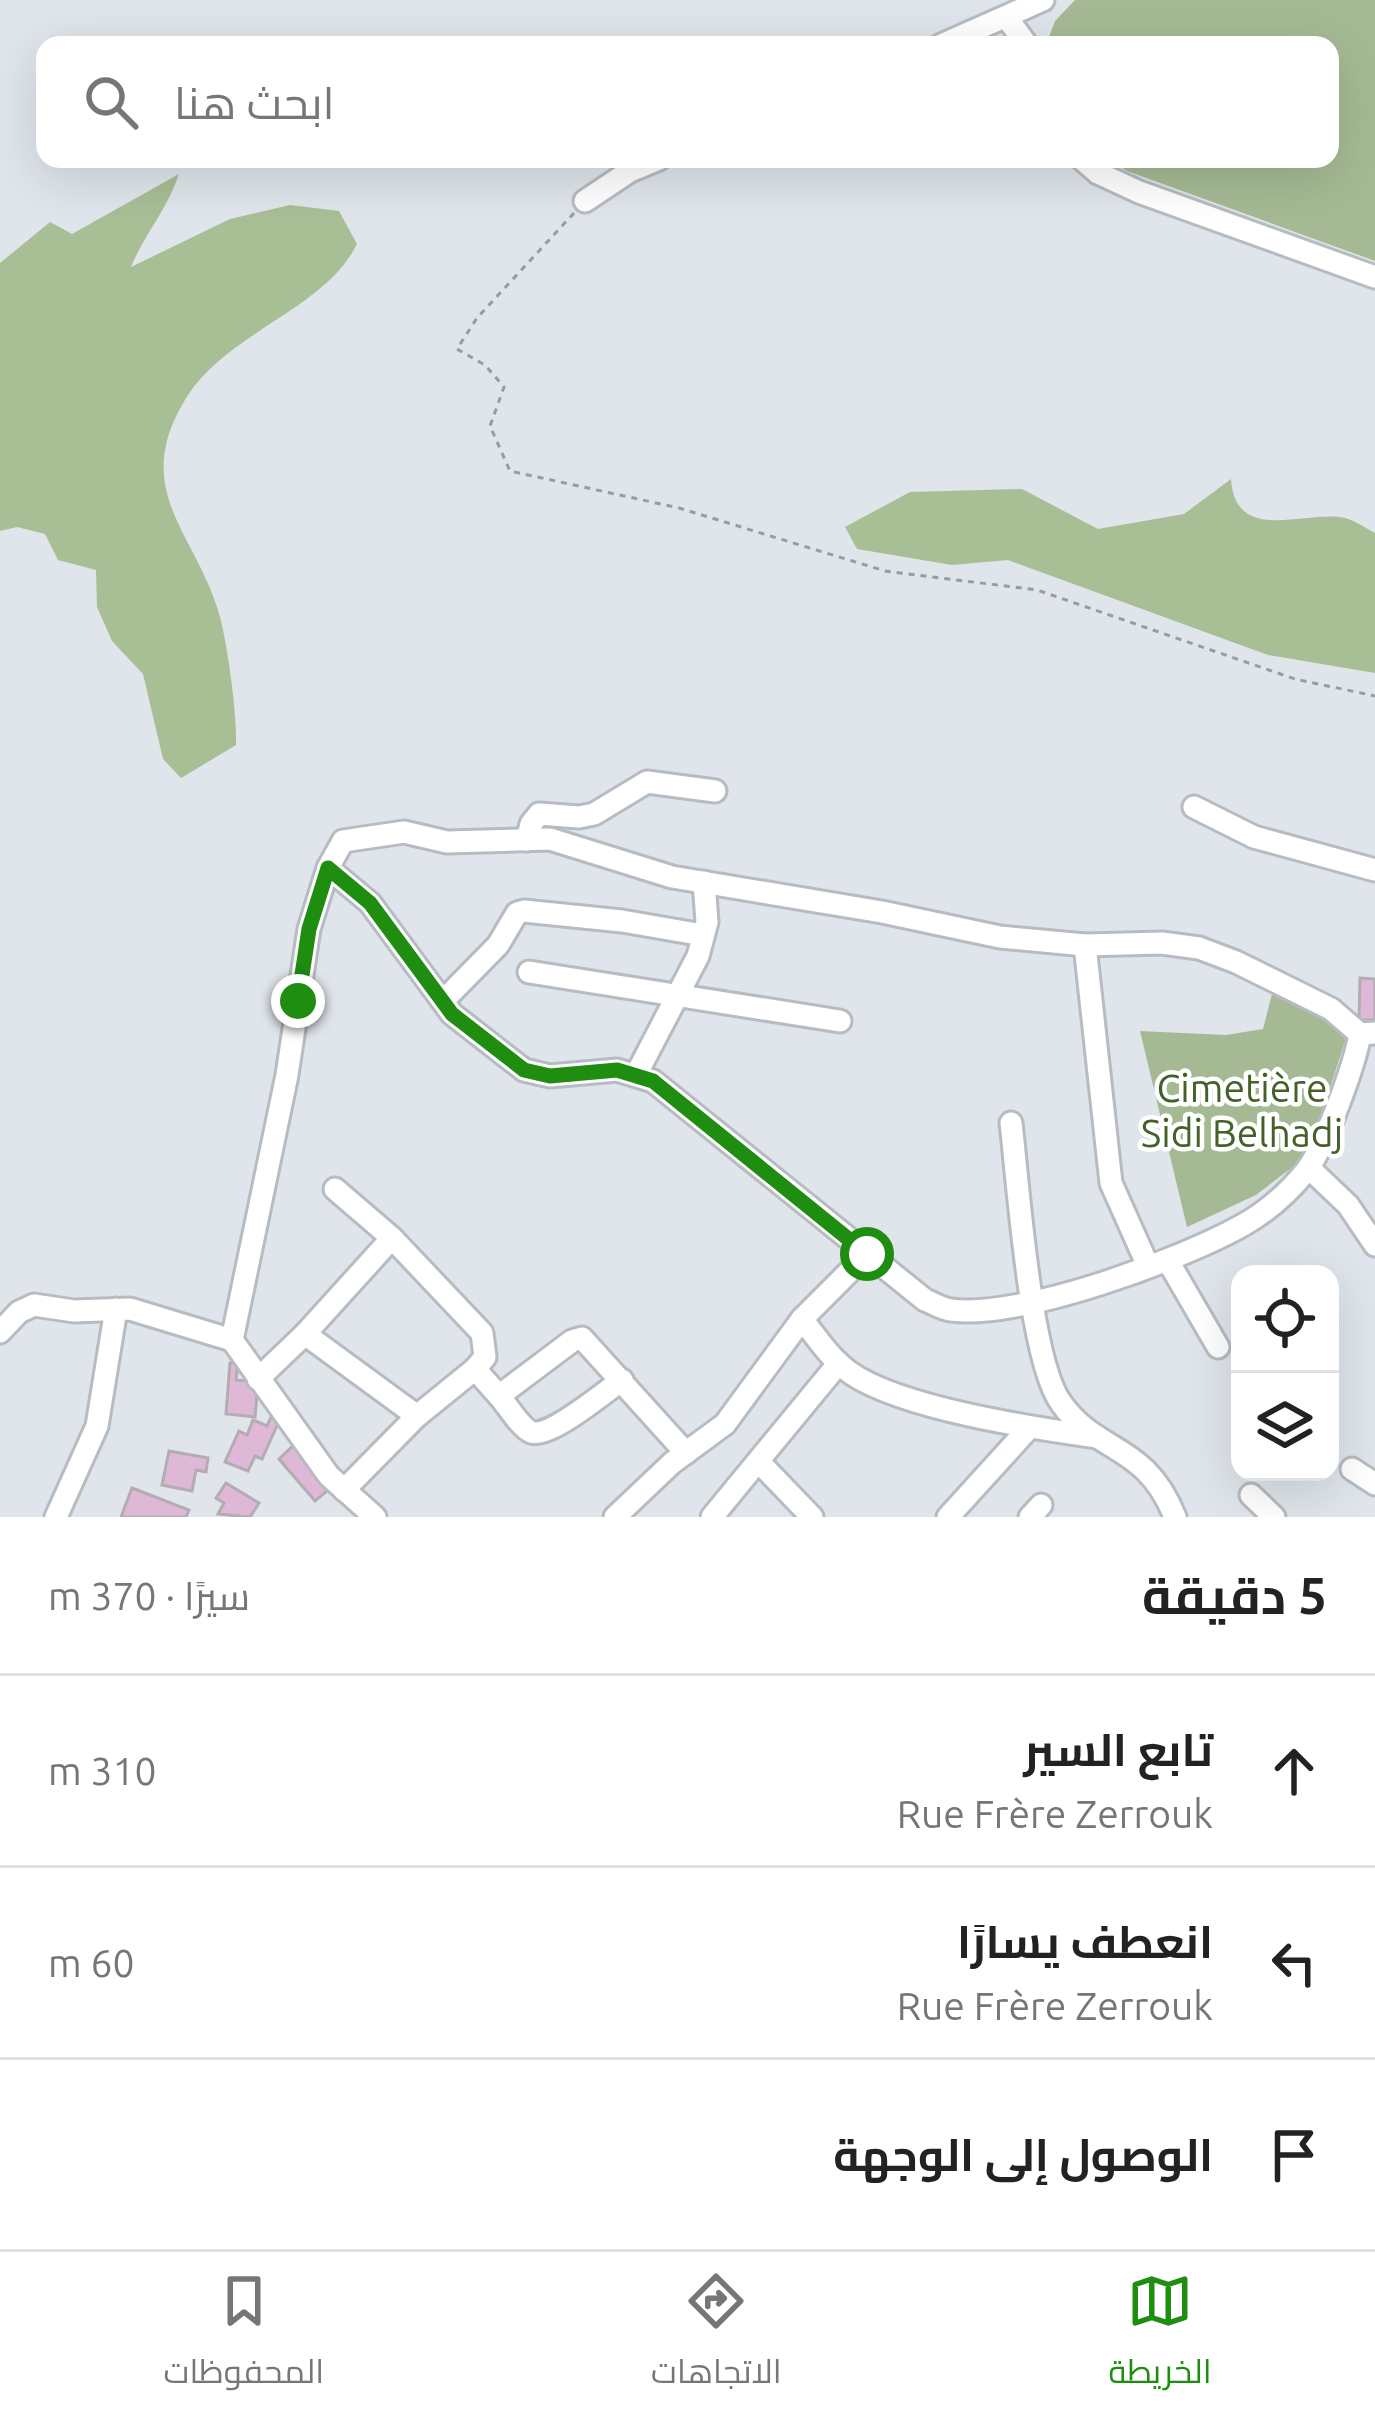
<!DOCTYPE html>
<html lang="ar">
<head>
<meta charset="utf-8">
<style>
	body { margin:0; font-family:Ubuntu,Cairo,sans-serif; background:#f6f6f6; color:#222; direction:rtl }
	.controls { position:absolute; right:36px; bottom:36px; display:grid; overflow:hidden; border-radius:24px; box-shadow:0 12px 48px #0002 }
	.controls button { width:108px; height:108px; display:grid; place-items:center; padding:0; border:0; border-bottom:3px solid #e0e0e0; background:#fff; color:#222; font:60px sans-serif }
	.stop { position:absolute; width:36px; height:36px; margin:-27px; border:9px solid #1e8d10; border-radius:50%; background:#fff }
	.stop.end { background:#1e8d10; border-color:#fff; box-shadow:0 3px 12px #0008 }
	.list { margin:0; padding:0; list-style:none }
	h2 { display:flex; justify-content:space-between; align-items:center; height:156px; margin:0; padding:0 48px; font-size:51px }
	h2 small { font-size:39px; font-weight:400; color:#767676 }
	.list li { display:grid; grid-template-columns:78px 1fr auto; gap:36px; align-items:center; box-sizing:border-box; height:192px; padding:0 48px; border-top:3px solid #e0e0e0 }
	.list b { display:block; font-size:45px; white-space:nowrap }
	.list p { margin:0; font-size:39px; white-space:nowrap; color:#767676 }
	.list em { font-size:39px; font-style:normal; color:#767676 }
	.icon { flex:none; width:66px; height:66px; fill:none; stroke:currentColor; stroke-width:2; stroke-linecap:round; stroke-linejoin:round }
	.map { position:relative; flex:none; width:1375px; height:1517px; overflow:hidden; direction:ltr }
	.search { position:absolute; background:#fff; box-shadow:0 12px 48px #0002; left:36px; right:36px; top:36px; height:132px; display:flex; align-items:center; gap:30px; box-sizing:border-box; padding:0 42px; border-radius:24px; color:#767676; font-size:45px }
	.sheet { height:732px; background:#fff }
	nav { display:flex; justify-content:space-around; align-items:center; box-sizing:border-box; height:168px; border-top:3px solid #e0e0e0; background:#fff; font-size:33px; color:#767676 }
	nav a { display:grid; justify-items:center; gap:6px }
	nav .on { color:#1e8d10 }
	.map>svg:first-child { display:block }
	.green { fill:#a5ba94 }
	.forest { fill:#a8be95 }
	.building { fill:#e0b8d7; stroke:#b3acb1; stroke-width:3 }
	.lines { fill:none; stroke-linecap:round; stroke-linejoin:round }
	.minor-casing { stroke:#b6bcc1; stroke-width:27 }
	.path { stroke:#979ca0; stroke-width:3; stroke-dasharray:6 6; stroke-linecap:butt }
	.minor { stroke:#fff; stroke-width:21 }
	.route { stroke:#1e8d10; stroke-width:15 }
	.labels { text-anchor:middle; stroke-width:9; stroke-linejoin:round; paint-order:stroke }
	.park-label { font-size:39px; fill:#446127; stroke:#fff }
</style>
</head>
<body>
<div class="map">
<svg width="1375" height="1517" viewBox="0 0 1375 1517">
	<rect width="100%" height="100%" fill="#dfe5ea"/>
	<g class="green">
		<polygon points="1075,0 1375,0 1375,261 1127,171 1107,159 1330,159 1330,45 1046,45 1055,21"/>
		<polygon points="1274,986 1352,1020 1308,1155 1256,1195 1187,1227 1140,1031 1226,1035 1263,1029"/>
	</g>
	<g class="forest">
		<path d="M179,174C167,210 145,233 131,267L230,219L290,205L339,211L357,244C325,309 230,331 188,395C127,491 197,532 220,617C228,648 237,714 236,745L181,778L163,759L143,674L112,641L97,607L96,570L58,560L45,534L17,527L0,531V263L50,222L72,234Z"/>
		<path d="M1231,479C1235,542 1299,513 1340,517C1352,518 1365,528 1375,533V673L1268,655L1008,560L952,565L857,549L845,527L910,492L1022,489L1098,529L1184,514Z"/>
	</g>
	<g class="building">
		<polygon points="1360,978 1375,979 1375,1020 1359,1020"/>
		<polygon points="230,1363 238,1363 236,1380 258,1382 255,1417 226,1414"/>
		<polygon points="271,1417 279,1421 262,1459 255,1456 248,1471 225,1462 239,1431 247,1435 253,1420 267,1426"/>
		<polygon points="297,1442 334,1485 315,1501 279,1459"/>
		<polygon points="169,1451 208,1458 206,1472 196,1470 192,1491 162,1485"/>
		<polygon points="226,1483 259,1503 250,1517 218,1514 224,1503 216,1498"/>
		<polygon points="132,1488 189,1510 186,1517 121,1517"/>
	</g>
	<g class="lines">
		<g class="minor-casing">
			<g id="minor">
				<polyline points="1007,18 1027,45"/>
				<polyline points="941,45 1043,0"/>
				<polyline points="1082,159 1098,173 1139,192 1375,277"/>
				<polyline points="585,201 630,171 659,159"/>
				<polyline points="1194,807 1254,837 1375,870"/>
				<polyline points="527,840 531,824 539,814 579,817 594,814 647,782 715,791"/>
				<polyline points="328,868 343,841 404,832 447,842 550,839 672,877 882,912 1000,937 1085,945 1162,943 1199,948 1236,962 1331,1009 1360,1034"/>
				<polyline points="1085,945 1111,1183 1148,1266"/>
				<polyline points="529,972 840,1021"/>
				<polyline points="443,1001 498,945 517,913 524,911 622,921 703,935"/>
				<polyline points="637,1073 698,956 707,922 704,882"/>
				<path d="M1011,1123C1018,1182 1030,1361 1061,1403C1098,1455 1145,1442 1175,1517"/>
				<polyline points="1309,1168 1348,1205 1375,1245"/>
				<polyline points="392,1238 482,1333 485,1357 475,1369"/>
				<polyline points="1168,1261 1218,1347"/>
				<path d="M802,1319C817,1338 831,1360 852,1374C905,1409 1032,1428 1097,1437"/>
				<polyline points="0,1332 19,1312 34,1305 74,1311 130,1309 232,1340 329,1476 375,1517"/>
				<polyline points="305,1334 392,1238 335,1189"/>
				<path d="M232,1340L287,1075L309,929L328,868L370,903L452,1014L524,1070L550,1076L617,1070L653,1081L925,1300C933,1303 942,1309 951,1310C1021,1319 1181,1260 1243,1225C1266,1212 1289,1192 1306,1171C1325,1147 1355,1064 1360,1034L1375,1033"/>
				<polyline points="258,1379 305,1334 417,1416"/>
				<path d="M499,1396C508,1406 520,1427 531,1432C549,1439 606,1391 622,1380"/>
				<polyline points="760,1463 812,1517"/>
				<polyline points="1352,1469 1375,1484"/>
				<polyline points="344,1490 417,1416 475,1369 499,1396 572,1341 582,1338 686,1453"/>
				<polyline points="1251,1495 1274,1517"/>
				<polyline points="56,1517 97,1426 116,1309"/>
				<polyline points="615,1517 672,1463 725,1424 802,1319 867,1254"/>
				<polyline points="712,1517 838,1364"/>
				<polyline points="948,1517 1029,1428"/>
				<polyline points="1030,1517 1041,1505"/>
			</g>
		</g>
		<polyline class="path" points="574,213 477,318 457,349 485,365 504,387 490,426 510,471 679,508 885,571 1037,590 1295,679 1375,696"/>
		<use href="#minor" class="minor"/>
	</g>
	<g class="lines">
		<polyline class="route" points="298,1001 309,929 328,868 370,903 452,1014 524,1070 550,1076 617,1070 653,1081 867,1254"/>
	</g>
	<g class="labels">
		<g class="park-label">
			<text x="1242" y="1102">Cimetière<tspan x="1242" dy="45">Sidi Belhadj</tspan></text>
		</g>
	</g>
</svg>
<div class="controls">
<button><svg class="icon" aria-label="locate" viewBox="0 0 24 24"><circle cx="12" cy="12" r="6"/><path d="M12 2v4M12 18v4M2 12h4M18 12h4"/></svg></button>
<button><svg class="icon" aria-label="layers" viewBox="0 0 24 24"><path d="M12 4l9 5-9 5-9-5zM3 14l9 5 9-5"/></svg></button>
</div>
<div class="stop" style="left:867px;top:1254px"></div>
<div class="stop end" style="left:298px;top:1001px"></div>
<div class="search"><svg class="icon" aria-label="search" viewBox="0 0 24 24"><circle cx="10" cy="10" r="6"/><path d="M15 15l6 6"/></svg>ابحث هنا</div>
</div>
<section class="sheet">
<h2>5 دقيقة<small>سيرًا · 370 m</small></h2>
<ul class="list">
<li><svg class="icon" aria-label="ahead" viewBox="0 0 24 24"><path d="M12 20V5M6 11l6-6 6 6"/></svg><div><b>تابع السير</b><p>Rue Frère Zerrouk</p></div><em>310 m</em></li>
<li><svg class="icon" aria-label="left" viewBox="0 0 24 24"><path d="M17 20v-9H6M10 6l-5 5 5 5"/></svg><div><b>انعطف يسارًا</b><p>Rue Frère Zerrouk</p></div><em>60 m</em></li>
<li><svg class="icon" aria-label="arrive" viewBox="0 0 24 24"><path d="M6 21V4h12l-3 4 3 4H6"/></svg><div><b>الوصول إلى الوجهة</b></div></li>
</ul>
</section>
<nav>
<a class="on"><svg class="icon" aria-label="map" viewBox="0 0 24 24"><path d="M3 6l6-2 6 2 6-2v14l-6 2-6-2-6 2zM9 4v14M15 6v14"/></svg>الخريطة</a>
<a><svg class="icon" aria-label="directions" viewBox="0 0 24 24"><path d="M12 3l9 9-9 9-9-9zM9 14v-3h6M13 9l2 2-2 2"/></svg>الاتجاهات</a>
<a><svg class="icon" aria-label="saved" viewBox="0 0 24 24"><path d="M7 4h10v16l-5-4-5 4z"/></svg>المحفوظات</a>
</nav>
</body>
</html>
